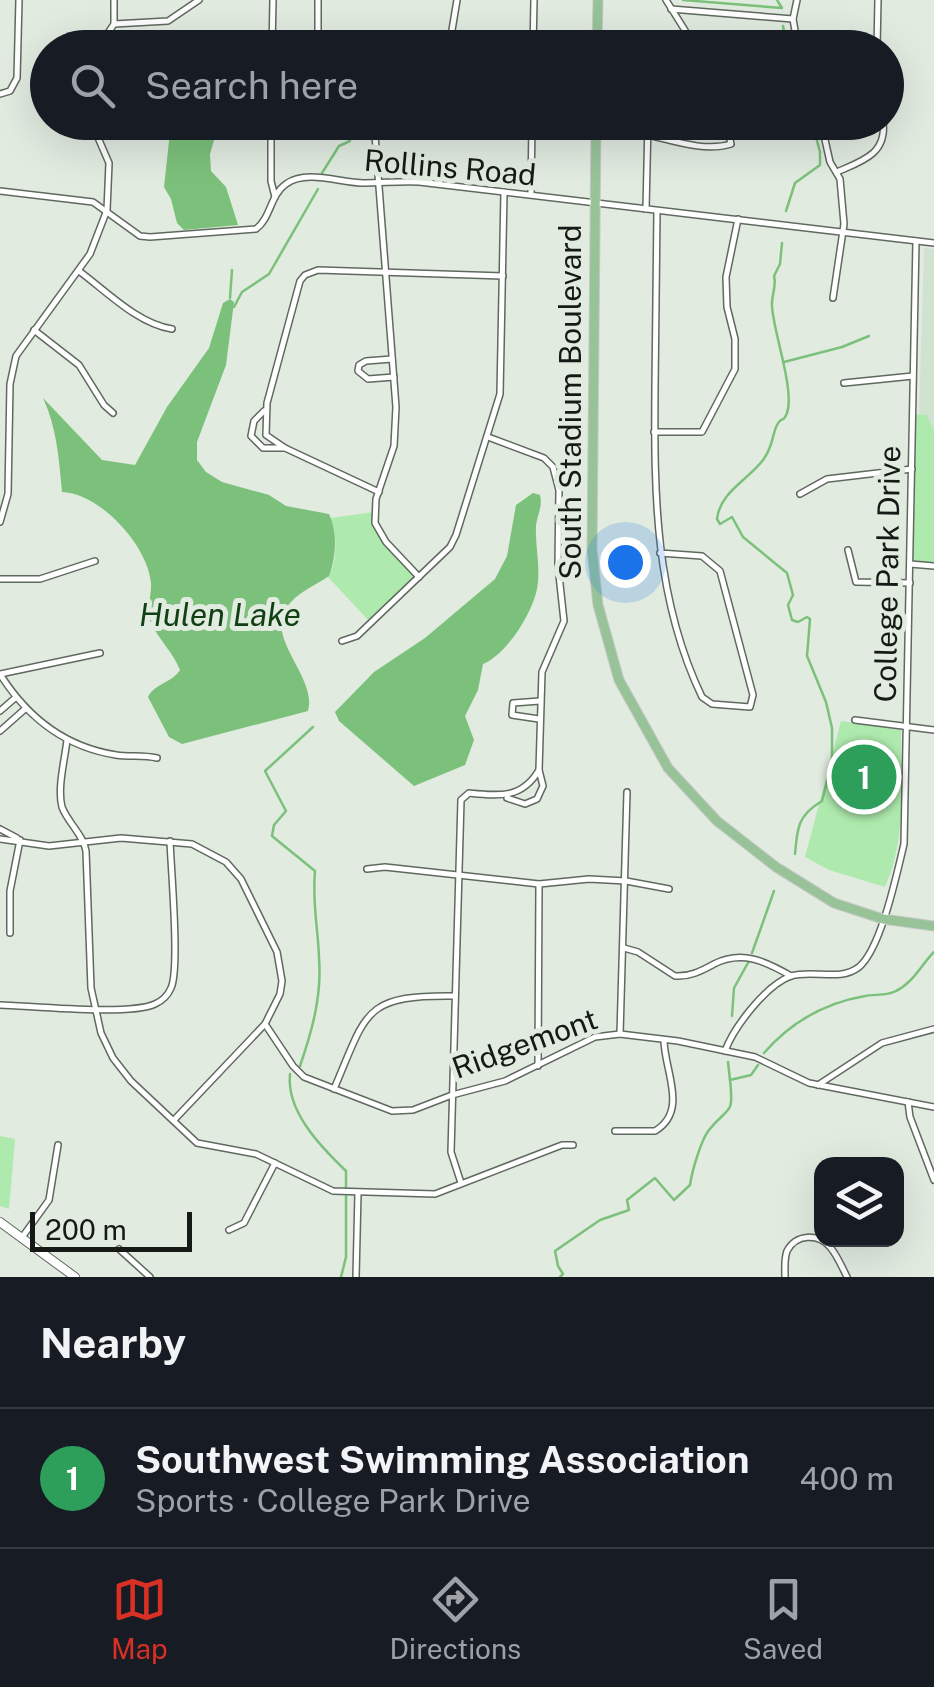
<!DOCTYPE html>
<html lang="en">
<head>
<meta charset="utf-8">
<style>
	body { margin:0; font-family:"Public Sans",sans-serif; background:#242831; color:#f1f3f6 }
	.controls { position:absolute; right:30px; bottom:30px; display:grid; overflow:hidden; border-radius:20px; box-shadow:0 10px 40px #0002 }
	.controls button { width:90px; height:90px; display:grid; place-items:center; padding:0; border:0; border-bottom:2px solid #363941; background:#171b24; color:#f1f3f6; font:50px sans-serif }
	.scale { position:absolute; left:30px; bottom:25px; width:162px; box-sizing:border-box; padding-left:10px; border:5px solid #161a16; border-top:0; font-size:28px; line-height:35px; white-space:nowrap; color:#161a16; -webkit-text-stroke:8px #e1ebe0; paint-order:stroke }
	.you { position:absolute; left:625px; top:562px; width:35px; height:35px; margin:-25px; border:8px solid #fff; border-radius:50%; background:#1a73e8; box-shadow:0 0 0 15px #1a73e833 }
	.badge { display:grid; place-items:center; width:65px; height:65px; border-radius:50%; background:#d93025; color:#fff; font-size:32px; font-weight:700 }
	.pin { position:absolute; translate:-50% -50%; border:5px solid #fff; box-shadow:0 2px 10px #0006 }
	.list { margin:0; padding:0; list-style:none }
	h2 { display:flex; justify-content:space-between; align-items:center; height:130px; margin:0; padding:0 40px; font-size:42px }
	h2 small { font-size:32px; font-weight:400; color:#9ea1a6 }
	.list li { display:grid; grid-template-columns:65px 1fr auto; gap:30px; align-items:center; box-sizing:border-box; height:140px; padding:0 40px; border-top:2px solid #363941 }
	.list b { display:block; font-size:38px; white-space:nowrap }
	.list p { margin:0; font-size:32px; white-space:nowrap; color:#9ea1a6 }
	.list em { font-size:32px; font-style:normal; color:#9ea1a6 }
	.icon { flex:none; width:55px; height:55px; fill:none; stroke:currentColor; stroke-width:2; stroke-linecap:round; stroke-linejoin:round }
	.map { position:relative; flex:none; width:934px; height:1277px; overflow:hidden }
	.search { position:absolute; background:#171b24; box-shadow:0 10px 40px #0002; left:30px; right:30px; top:30px; height:110px; display:flex; align-items:center; gap:25px; box-sizing:border-box; padding:0 35px; border-radius:55px; color:#9ea1a6; font-size:38px }
	.sheet { height:270px; background:#171b24 }
	nav { display:flex; justify-content:space-around; align-items:center; box-sizing:border-box; height:140px; border-top:2px solid #363941; background:#171b24; font-size:28px; color:#9ea1a6 }
	nav a { display:grid; justify-items:center; gap:5px }
	nav .on { color:#d93025 }
	.map>svg:first-child { display:block }
	.built { fill:#d2e2d1 }
	.green { fill:#aeeaad }
	.water { fill:#7cc17b }
	.lines { fill:none; stroke-linecap:round; stroke-linejoin:round }
	.stream { stroke:#7cc17b; stroke-width:2.5 }
	.street-casing { stroke:#60695f; stroke-width:8 }
	.secondary-casing { stroke:#60695f; stroke-width:10 }
	.primary-casing { stroke:#c7c8c7; stroke-width:11 }
	.street { stroke:#fff; stroke-width:5 }
	.secondary { stroke:#fff; stroke-width:8 }
	.primary { stroke:#98c399; stroke-width:9 }
	.labels { text-anchor:middle; stroke-width:10; stroke-linejoin:round; paint-order:stroke }
	.street-label { font-size:30px; fill:#161a16; stroke:#e1ebe0 }
	.water-label { font-size:32px; font-style:italic; fill:#104013; stroke:#e1ebe0 }
</style>
</head>
<body>
<div class="map">
<svg width="934" height="1277" viewBox="0 0 934 1277">
	<rect width="100%" height="100%" fill="#e1ebe0"/>
	<polygon class="built" points="924,248 934,249 934,445 918,444"/>
	<g class="green">
		<polygon points="913,414 927,415 934,431 934,566 910,564"/>
		<path d="M374,512L379,533L418,577L370,622L328,577C338,561 337,536 331,518Z"/>
		<path d="M841,721L901,730C901,783 907,838 885,887L829,870L805,857Z"/>
		<polygon points="0,1136 15,1139 9,1209 0,1206"/>
	</g>
	<g class="water">
		<polygon points="164,123 214,123 217,130 210,154 211,171 226,187 238,225 184,230 177,223 171,199 164,187 170,132"/>
		<path d="M230,299L234,302L226,365L197,442V460L206,472L222,482L269,495L286,506L329,514C338,533 336,557 329,576C316,585 301,591 291,602C259,635 318,675 308,711L182,744L169,737L148,697C155,683 172,683 180,670C173,652 159,640 151,623C145,611 152,596 151,583C148,546 100,493 62,492C59,460 57,428 43,398L102,460L135,465L167,407L209,348L223,303Z"/>
		<path d="M533,493L540,495C543,507 537,515 536,526C535,547 541,568 537,589C532,614 506,655 483,664L478,690L465,716L474,740L465,765L414,786L339,721L335,712L374,672L425,638L495,579L507,556L516,505Z"/>
	</g>
	<g class="lines">
		<g class="stream">
			<polyline points="683,0 782,8 777,0"/>
			<polyline points="783,26 787,48"/>
			<polyline points="322,173 339,146 350,141"/>
			<polyline points="786,211 795,183 820,165 820,152 812,122"/>
			<path d="M782,243L780,264L774,276C777,287 771,295 772,306C773,331 795,390 787,413C782,425 783,414 777,425C772,435 773,447 763,460C748,480 720,492 717,519L720,524L732,517L743,537L787,573L793,595L788,605L792,620L798,622L807,617L810,619L807,656L826,702L832,728V761L822,801C798,815 797,828 795,854"/>
			<polyline points="230,298 232,270"/>
			<polyline points="234,307 242,292 269,274 318,189"/>
			<polyline points="784,362 842,347 869,336"/>
			<polyline points="752,953 774,891"/>
			<polyline points="732,1016 734,988 749,961"/>
			<path d="M764,1053C791,1022 824,1003 865,996C875,994 887,996 896,991C913,983 921,965 934,952"/>
			<polyline points="728,1062 730,1080"/>
			<path d="M300,1066C312,1031 322,996 319,958C318,927 312,903 315,871L272,836L274,825L286,811L265,771L313,727"/>
			<path d="M290,1074C286,1111 320,1146 346,1171V1187"/>
			<polyline points="341,1277 346,1257 346,1196"/>
			<path d="M560,1277L563,1274L558,1266L555,1251L600,1220L629,1210L627,1200L655,1178L674,1200L690,1185C692,1171 701,1140 709,1130C729,1105 734,1117 730,1080L751,1075L758,1065"/>
		</g>
		<g class="street-casing">
			<g id="street">
				<polyline points="318,0 318,48"/>
				<polyline points="666,0 696,48"/>
				<polyline points="797,0 793,19 798,48"/>
				<polyline points="671,9 793,19"/>
				<polyline points="114,24 168,21 199,0"/>
				<polyline points="98,48 114,24 114,0"/>
				<polyline points="272,48 273,0"/>
				<polyline points="449,48 457,0"/>
				<polyline points="533,48 534,0"/>
				<polyline points="877,48 878,0"/>
				<polyline points="0,94 10,91 17,78 19,0"/>
				<polyline points="271,122 271,181 275,197"/>
				<polyline points="374,122 396,407 394,446 376,499 375,523 386,542 419,577"/>
				<polyline points="821,122 830,162 840,179 844,224 833,298"/>
				<path d="M648,135C674,141 705,152 731,144L726,122"/>
				<path d="M837,172C862,161 887,154 883,122"/>
				<path d="M0,191L93,202L140,236L150,237L256,229C271,218 270,195 286,184C306,169 341,183 364,183C383,183 401,181 419,182L934,243"/>
				<polyline points="531,194 532,122"/>
				<polyline points="646,209 648,122"/>
				<path d="M657,211C656,270 656,329 655,388C654,495 655,599 702,697L712,704L750,707L753,695L720,571L702,556L660,553"/>
				<path d="M79,271C106,291 138,324 172,329"/>
				<polyline points="34,330 79,365 104,405 113,413"/>
				<polyline points="392,359 366,361 359,365 358,371 368,379 394,377"/>
				<polyline points="844,383 913,376"/>
				<polyline points="264,411 254,421 251,436 263,448 285,448"/>
				<polyline points="654,432 702,432 735,369 735,339 727,307 726,277 738,219"/>
				<polyline points="379,492 285,448 266,435 267,403 300,281 305,275 318,270 503,276"/>
				<polyline points="800,494 827,479 912,469"/>
				<polyline points="0,522 8,494 10,384 16,356 90,254 107,210 109,163 96,133 96,122"/>
				<polyline points="848,550 856,582 910,583"/>
				<polyline points="910,564 934,566"/>
				<polyline points="0,579 40,579 95,561"/>
				<polyline points="342,641 357,636 450,547 456,535 500,394 504,192"/>
				<path d="M100,653L0,674C27,717 65,747 116,755C130,757 143,755 157,758"/>
				<polyline points="0,711 15,698"/>
				<polyline points="539,719 512,715 513,703 540,701"/>
				<polyline points="855,720 934,730"/>
				<polyline points="0,731 25,709"/>
				<path d="M67,740C65,759 57,788 62,807C68,823 83,834 86,851L91,988L101,1033L113,1058L131,1081L197,1143L256,1154L333,1191L435,1194L562,1145H573"/>
				<polyline points="507,798 525,804 537,799 543,786 539,770"/>
				<polyline points="0,829 17,838"/>
				<polyline points="0,839 49,846 121,838 192,844 226,862 241,879 277,952 282,981 280,994 265,1024 174,1120"/>
				<polyline points="367,869 385,867 539,884 589,879 626,881 669,889"/>
				<polyline points="10,933 10,891 20,840"/>
				<path d="M624,948L638,952L675,976C690,977 701,971 714,964C742,950 765,961 791,976"/>
				<path d="M0,1005C32,1006 129,1016 155,1004C162,1001 168,995 171,988C180,969 171,869 170,841"/>
				<polyline points="265,1024 293,1066 304,1077 392,1111 413,1110 452,1095 505,1081 595,1037 620,1034 678,1041 755,1057 809,1083 934,1107"/>
				<polyline points="620,1034 627,792"/>
				<path d="M725,1051C734,1027 766,985 791,976C813,969 840,982 859,967C881,949 897,873 904,844L916,241"/>
				<polyline points="538,1066 539,884"/>
				<polyline points="818,1085 882,1043 934,1029"/>
				<path d="M334,1089C367,1012 363,995 453,996"/>
				<polyline points="908,1102 910,1117 934,1180"/>
				<path d="M615,1131H655C689,1111 664,1070 664,1040"/>
				<path d="M461,1183L451,1152L461,800L469,793C499,796 522,799 539,770L542,672L564,621L558,566L559,490L553,467L544,458L488,437"/>
				<polyline points="229,1230 244,1223 275,1163"/>
				<polyline points="23,1236 49,1200 58,1145"/>
				<polyline points="119,1249 150,1277"/>
				<polyline points="356,1277 358,1193"/>
				<path d="M785,1277C785,1269 784,1259 787,1251C796,1234 818,1233 830,1247C837,1255 842,1267 847,1277"/>
			</g>
		</g>
		<g class="secondary-casing">
			<polyline id="secondary" points="0,1222 75,1277"/>
		</g>
		<g class="primary-casing">
			<g id="primary">
				<polyline points="597,48 598,0"/>
				<polyline points="596,122 592,550 598,605 619,680 668,768 717,821 776,867 834,903 883,919 934,926"/>
			</g>
		</g>
		<use href="#street" class="street"/>
		<use href="#secondary" class="secondary"/>
		<use href="#primary" class="primary"/>
	</g>
	<g class="labels">
		<g class="street-label">
			<text transform="translate(450 168) rotate(5)" y="10">Rollins Road</text>
			<text transform="translate(571 402) rotate(-90)" y="10">South Stadium Boulevard</text>
			<text transform="translate(888 574) rotate(-89)" y="10">College Park Drive</text>
			<text transform="translate(525 1044) rotate(-20)" y="10">Ridgemont</text>
		</g>
		<g class="water-label">
			<text x="220" y="626">Hulen Lake</text>
		</g>
	</g>
</svg>
<div class="controls">
<button><svg class="icon" aria-label="layers" viewBox="0 0 24 24"><path d="M12 4l9 5-9 5-9-5zM3 14l9 5 9-5"/></svg></button>
</div>
<div class="scale">200 m</div>
<div class="you"></div>
<div class="pin badge" style="left:864px;top:777px;background:#2e9e5b">1</div>
<div class="search"><svg class="icon" aria-label="search" viewBox="0 0 24 24"><circle cx="10" cy="10" r="6"/><path d="M15 15l6 6"/></svg>Search here</div>
</div>
<section class="sheet">
<h2>Nearby<small></small></h2>
<ul class="list">
<li><span class="badge" style="background:#2e9e5b">1</span><div><b>Southwest Swimming Association</b><p>Sports · College Park Drive</p></div><em>400 m</em></li>
</ul>
</section>
<nav>
<a class="on"><svg class="icon" aria-label="map" viewBox="0 0 24 24"><path d="M3 6l6-2 6 2 6-2v14l-6 2-6-2-6 2zM9 4v14M15 6v14"/></svg>Map</a>
<a><svg class="icon" aria-label="directions" viewBox="0 0 24 24"><path d="M12 3l9 9-9 9-9-9zM9 14v-3h6M13 9l2 2-2 2"/></svg>Directions</a>
<a><svg class="icon" aria-label="saved" viewBox="0 0 24 24"><path d="M7 4h10v16l-5-4-5 4z"/></svg>Saved</a>
</nav>
</body>
</html>
